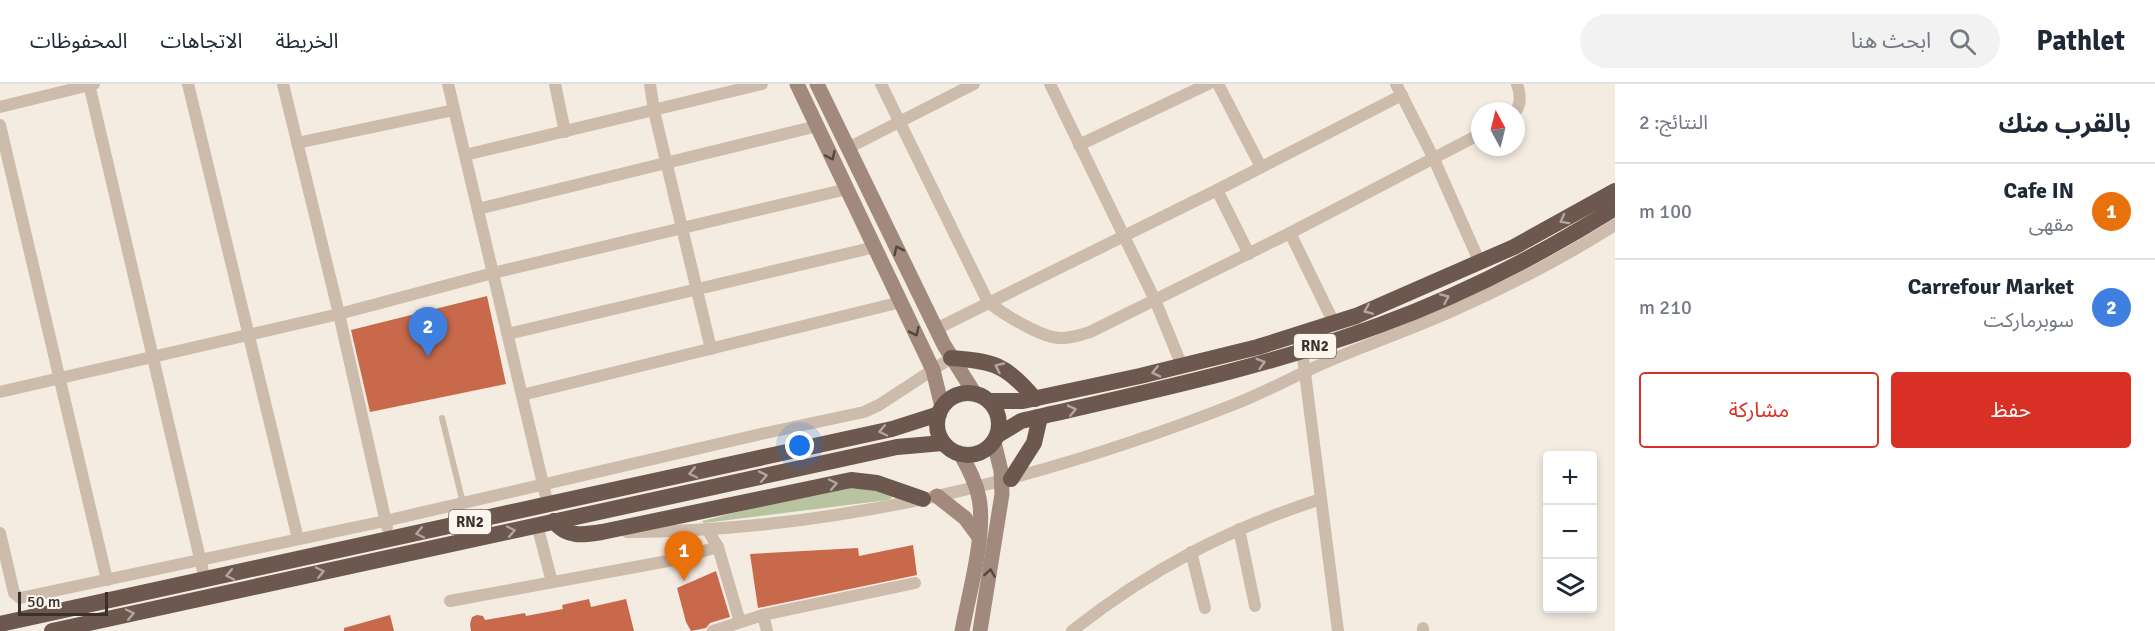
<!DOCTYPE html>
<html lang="ar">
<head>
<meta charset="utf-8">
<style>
	body { margin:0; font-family:Signika,"Noto Sans Arabic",sans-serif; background:#f2f2f3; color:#1f2937; direction:rtl }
	.controls { position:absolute; right:18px; bottom:18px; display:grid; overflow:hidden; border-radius:6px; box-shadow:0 3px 9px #0003 }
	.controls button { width:54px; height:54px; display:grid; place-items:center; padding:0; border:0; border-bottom:2px solid #e0e1e3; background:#fff; color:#1f2937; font:30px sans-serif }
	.compass { position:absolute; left:1471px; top:18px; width:54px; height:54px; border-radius:50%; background:#fff; box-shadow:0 3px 9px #0003; rotate:353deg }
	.scale { position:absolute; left:18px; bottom:15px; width:90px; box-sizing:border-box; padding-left:6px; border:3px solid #3b302b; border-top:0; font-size:16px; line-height:21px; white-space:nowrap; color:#3b302b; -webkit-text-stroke:4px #fbf5ee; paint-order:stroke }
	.you { position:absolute; left:800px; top:362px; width:21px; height:21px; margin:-15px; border:4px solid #fff; border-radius:50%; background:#1a73e8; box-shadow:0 0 0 9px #1a73e833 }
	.badge { display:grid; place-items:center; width:39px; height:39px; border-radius:50%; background:#d93025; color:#fff; font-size:20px; font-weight:700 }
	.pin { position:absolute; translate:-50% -50px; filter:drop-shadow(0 2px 3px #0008) }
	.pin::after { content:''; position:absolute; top:32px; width:21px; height:18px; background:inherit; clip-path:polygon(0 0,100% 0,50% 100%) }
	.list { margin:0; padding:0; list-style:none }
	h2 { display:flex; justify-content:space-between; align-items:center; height:78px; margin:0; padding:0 24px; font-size:26px }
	h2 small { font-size:20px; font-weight:400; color:#747a83 }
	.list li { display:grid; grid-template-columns:39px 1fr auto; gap:18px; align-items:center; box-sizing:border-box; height:96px; padding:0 24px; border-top:2px solid #e0e1e3 }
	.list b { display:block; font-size:22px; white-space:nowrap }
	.list p { margin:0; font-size:20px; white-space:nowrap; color:#747a83 }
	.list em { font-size:20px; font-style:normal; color:#747a83 }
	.actions { display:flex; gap:12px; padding:18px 24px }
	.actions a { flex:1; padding:14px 0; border:2px solid #d93025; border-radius:6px; text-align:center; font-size:21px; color:#d93025 }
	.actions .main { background:#d93025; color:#fff }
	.icon { flex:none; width:33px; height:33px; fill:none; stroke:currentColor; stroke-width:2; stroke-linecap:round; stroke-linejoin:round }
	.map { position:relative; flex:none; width:1615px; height:547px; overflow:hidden; direction:ltr }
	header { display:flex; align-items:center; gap:36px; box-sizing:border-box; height:84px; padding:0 30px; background:#fff; border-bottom:2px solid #e0e1e3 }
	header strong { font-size:28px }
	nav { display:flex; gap:33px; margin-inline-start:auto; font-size:21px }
	.search { width:420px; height:54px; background:#f2f2f3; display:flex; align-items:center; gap:15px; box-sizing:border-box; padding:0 21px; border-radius:33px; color:#747a83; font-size:22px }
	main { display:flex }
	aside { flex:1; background:#fff }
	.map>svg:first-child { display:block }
	.green { fill:#b8c4a0 }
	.building { fill:#c8694b }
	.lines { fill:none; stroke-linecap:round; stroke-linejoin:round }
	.service { stroke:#cdbbac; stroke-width:6 }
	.minor { stroke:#cdbbac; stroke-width:12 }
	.secondary { stroke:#a18a7d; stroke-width:15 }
	.trunk { stroke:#6c584f; stroke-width:16 }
	.oneway { stroke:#544640 }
	.oneway2 { stroke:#b4a69e }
	.labels { text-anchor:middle; stroke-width:5; stroke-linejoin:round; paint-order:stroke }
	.shield { fill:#fbf5ee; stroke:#756b66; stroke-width:1.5 }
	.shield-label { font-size:15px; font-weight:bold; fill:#3b302b }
</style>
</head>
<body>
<header>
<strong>Pathlet</strong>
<div class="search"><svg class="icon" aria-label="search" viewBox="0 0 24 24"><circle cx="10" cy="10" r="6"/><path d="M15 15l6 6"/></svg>ابحث هنا</div>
<nav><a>الخريطة</a><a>الاتجاهات</a><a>المحفوظات</a></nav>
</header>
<main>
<aside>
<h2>بالقرب منك<small>النتائج: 2</small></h2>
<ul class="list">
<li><span class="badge" style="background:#e8710a">1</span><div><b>Cafe IN</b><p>مقهى</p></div><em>100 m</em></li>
<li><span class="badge" style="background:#3f7fe0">2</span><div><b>Carrefour Market</b><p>سوبرماركت</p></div><em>210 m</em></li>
</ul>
<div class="actions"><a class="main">حفظ</a><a>مشاركة</a></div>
</aside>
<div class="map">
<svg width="1615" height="547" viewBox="0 0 1615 547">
	<rect width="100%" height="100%" fill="#f4ebe1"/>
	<polygon class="green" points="855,401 867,402 893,413 888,416 704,439 702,437 781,417"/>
	<g class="building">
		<polygon points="487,212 506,300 370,328 351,246"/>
		<polygon points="913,461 917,491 758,524 750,470 858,464 859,472"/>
		<polygon points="716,487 730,533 710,539 706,544 691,547 686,538 677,504"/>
		<polygon points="589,515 591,523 626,515 634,547 471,547 470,540 472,533 477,531 483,532 485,536 525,529 526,532 563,525 562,521"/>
		<polygon points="390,531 394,547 344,547 344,544"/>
	</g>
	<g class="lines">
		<polyline class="service" points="442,334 463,419"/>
		<g class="minor">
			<polyline points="89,0 205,496"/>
			<polyline points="188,0 298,455"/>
			<polyline points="283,0 339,230 387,443"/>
			<polyline points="448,0 548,421"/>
			<polyline points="555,0 565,48"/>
			<polyline points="650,0 654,27 711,265"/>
			<path d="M881,0L988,218C1003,230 1043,255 1062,254C1071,254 1081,251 1090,248L1290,149L1480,50"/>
			<polyline points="1050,0 1155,216 1182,282"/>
			<polyline points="1218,0 1261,83"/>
			<polyline points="1396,0 1433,73 1480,179"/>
			<polyline points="0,23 94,0"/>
			<path d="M1516,27C1522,19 1520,9 1517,0"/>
			<polyline points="0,41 107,496"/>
			<polyline points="297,59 454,26"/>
			<polyline points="1079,61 1208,0"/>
			<polyline points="848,64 974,0"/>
			<polyline points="465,71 762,0"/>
			<polyline points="1217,106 1249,170"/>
			<polyline points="478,125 817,42"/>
			<polyline points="1290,149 1334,239"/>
			<polyline points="936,245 1217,106 1402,11"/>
			<polyline points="508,250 875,163"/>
			<polyline points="1302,266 1338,547"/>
			<polyline points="0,308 339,230 493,189 847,105"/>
			<polyline points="522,311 901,218"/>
			<polyline points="537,441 552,498"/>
			<polyline points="707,445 718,463 740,538"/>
			<polyline points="1239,445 1255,522"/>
			<path d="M627,448C835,447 1042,396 1235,320C1268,307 1298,290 1331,276C1371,259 1412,245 1452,227C1509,202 1563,174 1615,141"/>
			<polyline points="0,449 14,509 20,514 385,437 761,350 864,328 879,321 951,274"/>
			<polyline points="1191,468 1205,524"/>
			<polyline points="450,517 668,477 718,463"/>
			<polyline points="763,531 767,547"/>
			<polyline points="1423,544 1423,547"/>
			<polyline points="713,547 763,531 915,499"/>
			<path d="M1072,547C1149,486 1227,445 1321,415"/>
		</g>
		<g class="secondary">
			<polyline points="797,0 933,286 942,323"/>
			<polyline points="817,0 944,261 975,310"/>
			<path d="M961,371C969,385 976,398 979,414C986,451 969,509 962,547"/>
			<polyline points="937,412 965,434 979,453"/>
			<polyline points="980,547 1002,410 1001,387 994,358"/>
		</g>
		<g class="trunk">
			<path d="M951,274C994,277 1007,281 1035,315"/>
			<circle cx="968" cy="340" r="31"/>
			<polyline points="989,317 1023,317 1140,292 1258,263 1356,232 1514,163 1615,107"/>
			<path d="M998,351L1021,337C1142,309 1264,284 1380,241C1462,211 1542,170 1615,124"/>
			<polyline points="1011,395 1034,359 1040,333"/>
			<path d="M554,437C566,454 584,451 602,448L851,396L877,399L923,415"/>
			<polyline points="0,540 892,345 939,330"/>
			<polyline points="52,547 897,363 943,359"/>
		</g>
	</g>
	<defs><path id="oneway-chevron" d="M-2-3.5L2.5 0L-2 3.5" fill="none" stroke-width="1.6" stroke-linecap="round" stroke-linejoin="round" transform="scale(1.5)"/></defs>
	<g class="oneway">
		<use href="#oneway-chevron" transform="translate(831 72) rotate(65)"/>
		<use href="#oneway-chevron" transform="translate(898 166) rotate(-116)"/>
		<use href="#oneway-chevron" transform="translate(915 248) rotate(64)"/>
		<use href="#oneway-chevron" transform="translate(990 489) rotate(-81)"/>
	</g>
	<g class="oneway2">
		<use href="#oneway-chevron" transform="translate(1564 136) rotate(151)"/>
		<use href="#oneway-chevron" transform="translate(1445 214) rotate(-24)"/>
		<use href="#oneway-chevron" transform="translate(1368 226) rotate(157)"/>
		<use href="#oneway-chevron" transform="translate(1261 279) rotate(-16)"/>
		<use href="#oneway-chevron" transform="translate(999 283) rotate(-155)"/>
		<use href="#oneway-chevron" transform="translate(1156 288) rotate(167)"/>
		<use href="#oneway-chevron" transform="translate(1072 326) rotate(-13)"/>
		<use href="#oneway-chevron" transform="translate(883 347) rotate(168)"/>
		<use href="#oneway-chevron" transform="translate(693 389) rotate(168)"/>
		<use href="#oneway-chevron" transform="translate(763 392) rotate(-12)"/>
		<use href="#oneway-chevron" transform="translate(833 400) rotate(-12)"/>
		<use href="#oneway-chevron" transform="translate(511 447) rotate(-12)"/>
		<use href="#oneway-chevron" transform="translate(420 449) rotate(168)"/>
		<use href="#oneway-chevron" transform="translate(320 488) rotate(-12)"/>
		<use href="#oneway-chevron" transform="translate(230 491) rotate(168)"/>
		<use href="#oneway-chevron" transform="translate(130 530) rotate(-12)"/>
	</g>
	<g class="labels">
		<g class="shield">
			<rect x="1294" y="250" width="42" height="24" rx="4.5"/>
			<rect x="449" y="426" width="42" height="24" rx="4.5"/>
		</g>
		<g class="shield-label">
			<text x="1315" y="267">RN2</text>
			<text x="470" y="443">RN2</text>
		</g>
	</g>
</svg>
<div class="controls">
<button>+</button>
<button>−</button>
<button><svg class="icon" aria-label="layers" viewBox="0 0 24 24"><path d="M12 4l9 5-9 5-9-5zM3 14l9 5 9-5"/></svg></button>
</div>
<svg class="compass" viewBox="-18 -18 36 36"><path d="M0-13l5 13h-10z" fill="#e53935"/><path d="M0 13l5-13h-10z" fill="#747a83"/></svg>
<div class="scale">50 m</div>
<div class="you"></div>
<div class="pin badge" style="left:684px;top:497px;background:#e8710a">1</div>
<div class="pin badge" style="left:428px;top:273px;background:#3f7fe0">2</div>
</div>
</main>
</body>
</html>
